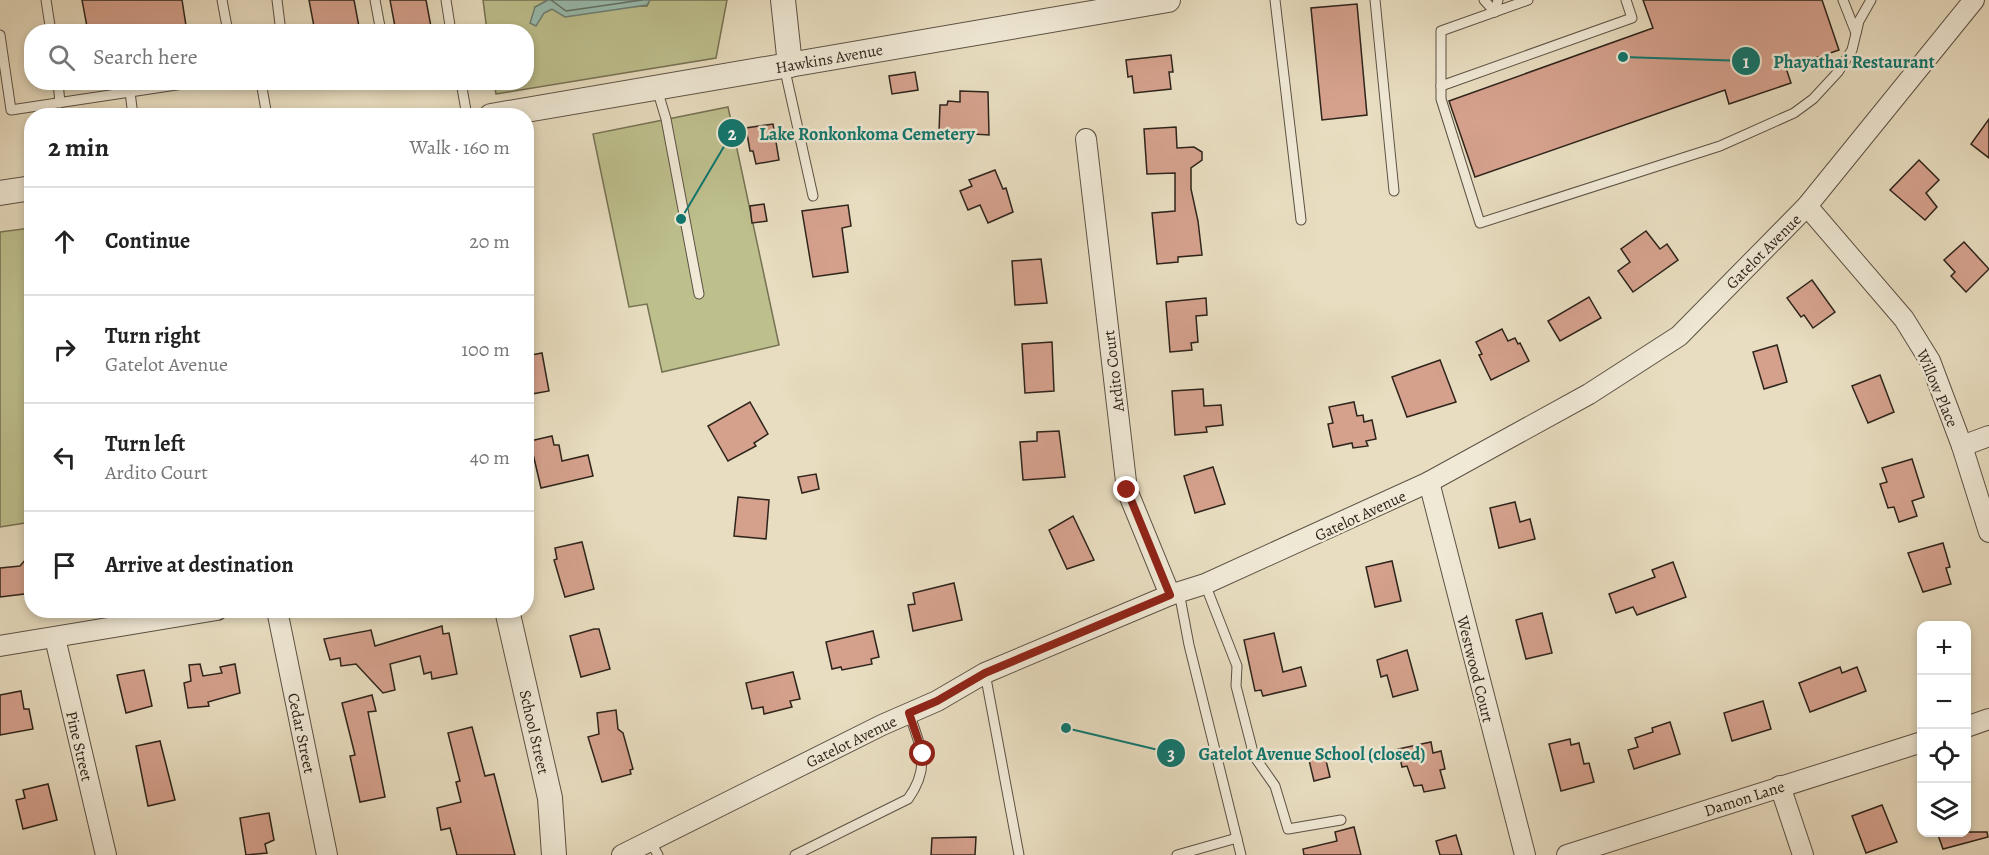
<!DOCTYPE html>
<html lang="en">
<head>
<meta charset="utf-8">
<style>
	body { margin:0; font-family:Alegreya,serif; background:#f6f6f6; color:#222 }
	.controls { position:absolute; right:18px; bottom:18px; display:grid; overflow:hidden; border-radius:12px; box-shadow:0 3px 9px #0003 }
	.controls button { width:54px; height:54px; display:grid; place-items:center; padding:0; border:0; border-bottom:2px solid #e0e0e0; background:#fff; color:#222; font:30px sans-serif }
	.stop { position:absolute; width:18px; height:18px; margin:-14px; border:4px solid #8f2418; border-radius:50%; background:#fff }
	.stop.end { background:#8f2418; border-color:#fff; box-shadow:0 2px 6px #0008 }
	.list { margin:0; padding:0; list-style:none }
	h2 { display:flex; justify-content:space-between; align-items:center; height:78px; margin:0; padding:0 24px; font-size:26px }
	h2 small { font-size:20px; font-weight:400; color:#767676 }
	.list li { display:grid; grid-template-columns:39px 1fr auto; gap:18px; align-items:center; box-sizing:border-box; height:108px; padding:0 24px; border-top:2px solid #e0e0e0 }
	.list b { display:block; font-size:22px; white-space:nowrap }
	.list p { margin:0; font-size:20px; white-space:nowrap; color:#767676 }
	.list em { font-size:20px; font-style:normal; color:#767676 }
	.icon { flex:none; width:33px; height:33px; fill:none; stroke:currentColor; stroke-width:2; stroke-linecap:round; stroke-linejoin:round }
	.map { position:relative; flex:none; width:1989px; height:855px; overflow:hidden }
	.search { position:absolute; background:#fff; box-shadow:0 3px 9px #0003; left:24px; top:24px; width:510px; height:66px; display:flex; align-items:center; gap:15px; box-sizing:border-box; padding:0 21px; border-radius:24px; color:#767676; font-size:22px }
	.panel { position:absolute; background:#fff; box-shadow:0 3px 9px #0003; left:24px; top:108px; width:510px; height:510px; border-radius:24px }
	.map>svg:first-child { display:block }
	.green { fill:#bdbf8d; stroke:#767254; stroke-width:1.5 }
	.water { fill:#98bcaf; stroke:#6e7f74; stroke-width:1.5 }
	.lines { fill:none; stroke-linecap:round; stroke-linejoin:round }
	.shore { stroke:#637065; stroke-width:1.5 }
	.building { fill:#d5a18d; stroke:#2e241b; stroke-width:1.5 }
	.service-casing { stroke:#5c5244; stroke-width:11 }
	.minor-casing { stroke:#5c5244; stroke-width:22 }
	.tertiary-casing { stroke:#5c5244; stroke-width:26 }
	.service { stroke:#f0e9d6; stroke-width:9 }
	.minor { stroke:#f0e9d6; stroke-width:20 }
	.tertiary { stroke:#f0e9d6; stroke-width:24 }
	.route { stroke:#8f2418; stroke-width:8 }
	.labels { text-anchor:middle; stroke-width:5; stroke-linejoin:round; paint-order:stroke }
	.street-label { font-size:16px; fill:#2e241b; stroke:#f0e9d6 }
	.leader { fill:none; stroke:#0f766e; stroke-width:2 }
	.callout-dot { fill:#0f766e; stroke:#f0e9d6; stroke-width:2 }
	.mark-label { font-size:18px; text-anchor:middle; font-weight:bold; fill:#fff }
	.callout-label { font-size:18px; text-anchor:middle; font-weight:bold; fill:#0f766e; stroke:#f0e9d6; stroke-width:5; stroke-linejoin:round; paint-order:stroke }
</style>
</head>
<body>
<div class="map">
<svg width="1989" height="855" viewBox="0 0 1989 855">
	<rect width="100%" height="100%" fill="#e8ddc0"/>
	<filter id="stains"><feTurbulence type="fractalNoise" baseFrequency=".00333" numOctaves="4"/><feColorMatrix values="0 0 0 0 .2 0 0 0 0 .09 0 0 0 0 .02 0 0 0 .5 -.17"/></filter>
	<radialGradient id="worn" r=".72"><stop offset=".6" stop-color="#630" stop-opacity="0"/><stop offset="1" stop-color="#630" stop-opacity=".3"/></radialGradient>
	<g class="green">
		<polygon points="483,0 548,0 535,7 544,13 552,9 647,6 650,0 727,0 716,58 496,94 494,83 526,82 526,32 487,31"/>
		<polygon points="728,107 779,345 662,372 647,304 629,307 593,134"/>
		<polygon points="30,228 31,522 0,527 0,232"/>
	</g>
	<polygon class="water" points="548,0 650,0 647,5 565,17 552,9 544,13 536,26 530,23 535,7"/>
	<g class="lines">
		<polyline class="shore" points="551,0 566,11 642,0"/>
	</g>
	<g class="building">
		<polygon points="82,0 182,0 187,32 88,32"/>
		<polygon points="309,0 354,0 360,32 315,32"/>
		<polygon points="390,0 426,0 432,32 396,32"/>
		<polygon points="1643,0 1822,0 1839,50 1786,68 1791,83 1729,104 1725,90 1475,177 1449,101 1653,28"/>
		<polygon points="1357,4 1367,115 1322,120 1311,8"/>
		<polygon points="1171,55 1173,72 1169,72 1171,89 1134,93 1132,76 1128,77 1126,60"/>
		<polygon points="915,72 918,90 892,94 889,76"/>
		<polygon points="960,91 988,92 989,135 939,132 940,105 947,105 948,101 960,102"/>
		<polygon points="1989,119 1989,158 1971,144"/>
		<polygon points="773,124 779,160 756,164 753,151 750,151 746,128"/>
		<polygon points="1176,127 1177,148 1194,147 1202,152 1202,160 1191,168 1191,189 1198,221 1202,255 1178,257 1178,262 1157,264 1152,213 1175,211 1175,173 1147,174 1144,129"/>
		<polygon points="1919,160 1939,180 1926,193 1937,207 1925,220 1890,190"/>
		<polygon points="995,170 1003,189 1006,188 1013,212 988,223 980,205 968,210 960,191 972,186 969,180"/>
		<polygon points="764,204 767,221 752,223 750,206"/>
		<polygon points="848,205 851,226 842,228 848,272 813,277 802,211"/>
		<polygon points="1646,231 1660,249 1667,244 1678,260 1633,292 1618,271 1630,262 1621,249"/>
		<polygon points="1964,242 1989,269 1966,292 1951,276 1955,272 1944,260"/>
		<polygon points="1041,259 1047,303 1015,305 1012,261"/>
		<polygon points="1812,280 1835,312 1813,328 1804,315 1801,317 1787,298"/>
		<polygon points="1589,297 1601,318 1560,341 1548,321"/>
		<polygon points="1206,298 1207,315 1196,316 1198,342 1191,343 1192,350 1170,352 1166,302"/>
		<polygon points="1502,329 1508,341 1515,338 1518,344 1520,343 1529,361 1491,380 1479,355 1482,354 1476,342"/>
		<polygon points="1052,342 1054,391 1025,393 1022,344"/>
		<polygon points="1777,345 1787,382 1764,389 1753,352"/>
		<polygon points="542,353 549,391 526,395 526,356"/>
		<polygon points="1440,360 1456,402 1407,417 1392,377"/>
		<polygon points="1880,375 1894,412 1868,423 1852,386"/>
		<polygon points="1203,389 1204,406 1221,405 1223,425 1206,427 1207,432 1175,435 1172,391"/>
		<polygon points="750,402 768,434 754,443 756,446 728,461 708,426"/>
		<polygon points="1354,402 1357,416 1363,415 1364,422 1372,420 1376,439 1366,441 1368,446 1353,448 1352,443 1333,447 1328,424 1333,423 1329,407"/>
		<polygon points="1059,431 1065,477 1023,480 1020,442 1037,441 1037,432"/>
		<polygon points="552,436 554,445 559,445 562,461 588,455 593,476 541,488 530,441"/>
		<polygon points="1912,459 1924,497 1912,501 1917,516 1899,522 1894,507 1888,508 1880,484 1887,482 1882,468"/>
		<polygon points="1213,467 1225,504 1195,513 1184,476"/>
		<polygon points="816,474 819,489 802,493 798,477"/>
		<polygon points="738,497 769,500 766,539 734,536"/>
		<polygon points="1515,502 1520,522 1530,519 1535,539 1499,548 1490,508"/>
		<polygon points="1073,516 1094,560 1067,569 1049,530"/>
		<polygon points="582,542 594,589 565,597 554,560 557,559 555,548"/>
		<polygon points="1943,543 1950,567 1946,568 1951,584 1923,592 1908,553"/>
		<polygon points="32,552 32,593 0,597 0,568 20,566"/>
		<polygon points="1392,561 1401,601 1375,607 1366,567"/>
		<polygon points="1673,562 1686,597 1637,615 1633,607 1616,613 1609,594 1655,577 1652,570"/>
		<polygon points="954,583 962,620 913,631 908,605 915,604 913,593"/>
		<polygon points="1542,613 1552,653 1526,659 1516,620"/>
		<polygon points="442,626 443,634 449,633 457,674 432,679 431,672 424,674 420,656 390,664 395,690 383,693 356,664 341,666 340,658 330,660 324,639 371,630 375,646"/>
		<polygon points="594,629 599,629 610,669 581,677 570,636"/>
		<polygon points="873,631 879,657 871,659 872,664 842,670 841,667 832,669 826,642"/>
		<polygon points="1274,633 1283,672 1301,667 1306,686 1263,696 1261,690 1255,691 1244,640"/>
		<polygon points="1407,650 1418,690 1393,697 1387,675 1381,677 1377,660"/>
		<polygon points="200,664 203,676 222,673 220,667 235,664 240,693 208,702 209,706 188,708 184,683 191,681 189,665"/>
		<polygon points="1840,667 1842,673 1857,667 1866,691 1810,712 1799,683"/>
		<polygon points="144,670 152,706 126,713 117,675"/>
		<polygon points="793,672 800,699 790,701 792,707 764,714 763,707 752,709 746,683"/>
		<polygon points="21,691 24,709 29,709 33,729 0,735 0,695"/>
		<polygon points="372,695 376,711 368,712 385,797 360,802 350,756 355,755 342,703"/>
		<polygon points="1763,701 1771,729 1732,741 1724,713"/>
		<polygon points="616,710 618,729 623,733 633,769 630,770 631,774 602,782 588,737 599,734 597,713"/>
		<polygon points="1670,722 1680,754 1634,769 1628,750 1638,747 1635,738 1653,732 1652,728"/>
		<polygon points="472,727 485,776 494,774 515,855 457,855 450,828 441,830 437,808 461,802 456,782 460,781 448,733"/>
		<polygon points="1570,739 1571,745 1579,743 1584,764 1589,763 1594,782 1561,791 1549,744"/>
		<polygon points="160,741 175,800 148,806 136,746"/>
		<polygon points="1431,742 1433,753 1441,751 1445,769 1440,770 1445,788 1424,792 1422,785 1414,786 1407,766 1402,767 1398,749"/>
		<polygon points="1324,752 1330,777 1314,781 1308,756"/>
		<polygon points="48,784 57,820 23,829 16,800 25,798 23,790"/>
		<polygon points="1882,805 1897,842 1866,853 1852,816"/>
		<polygon points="269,813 274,840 265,844 267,853 246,855 240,818"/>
		<polygon points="1354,827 1361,855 1304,855 1303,849 1337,841 1335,832"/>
		<polygon points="1946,832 1987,832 1988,837 1943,849 1938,835"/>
		<polygon points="1456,835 1462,855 1440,855 1436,841"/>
		<polygon points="976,837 975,855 931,855 932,838"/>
	</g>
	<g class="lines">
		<g class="service-casing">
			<g id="service">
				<polyline points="46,0 51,32"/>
				<polyline points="222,0 228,32"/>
				<polyline points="277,0 281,32"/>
				<polyline points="375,0 381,32"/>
				<polyline points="446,0 451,32"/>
				<polyline points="1275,0 1301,220"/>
				<polyline points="1375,0 1394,191"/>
				<polyline points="1484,0 1495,12"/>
				<polyline points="1528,0 1441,31 1441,99 1480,223 1720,146 1794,113 1813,99 1838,72 1852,50 1859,21 1871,0"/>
				<polyline points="1843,0 1856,33"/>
				<polyline points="1495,12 1498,0"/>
				<polyline points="0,35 11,110 196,82"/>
				<polyline points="784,66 813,196"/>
				<polyline points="58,82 60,103"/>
				<polyline points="261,82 267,116"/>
				<polyline points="461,82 467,116"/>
				<polyline points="1441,86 1632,18 1626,0"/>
				<polyline points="657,89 666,119 699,294"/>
				<polyline points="130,92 133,116"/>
				<polyline points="1205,584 1237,666 1236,686 1254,756 1275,786 1288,829 1341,820"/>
				<polyline points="1179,592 1189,645 1241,855"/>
				<polyline points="985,673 1019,855"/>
				<polyline points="650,841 658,855"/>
				<path d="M795,855L908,799C931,767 921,748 909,713"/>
				<polyline points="1177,855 1237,838"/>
			</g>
		</g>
		<g class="minor-casing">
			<g id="minor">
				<polyline points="1086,139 1127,490 1170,595"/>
				<polyline points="1807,206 1904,319 1930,361 1962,446 1989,532"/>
				<polyline points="1962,446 1989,436"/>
				<polyline points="1429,482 1525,855"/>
				<polyline points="277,610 327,855"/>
				<polyline points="55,638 106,855"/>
				<polyline points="0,646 217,610"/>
				<polyline points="1966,727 1989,719"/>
				<polyline points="1780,786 1803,855"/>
				<polyline points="622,855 882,725 937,701 985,673 1170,595 1205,584 1429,482 1589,394 1679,336 1807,206 1974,0"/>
				<polyline points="1567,855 1922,742"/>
			</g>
		</g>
		<g class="tertiary-casing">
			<g id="tertiary">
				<polyline points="783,0 790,65"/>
				<polyline points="491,116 1168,0"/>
				<polyline points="0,193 32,188"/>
				<polyline points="507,610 550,798 554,855"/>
			</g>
		</g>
		<use href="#service" class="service"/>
		<use href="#minor" class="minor"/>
		<use href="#tertiary" class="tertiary"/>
	</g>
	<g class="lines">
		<polyline class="route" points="923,754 909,713 937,701 985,673 1170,595 1127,490"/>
	</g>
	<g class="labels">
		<g class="street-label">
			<text transform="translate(829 58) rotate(-10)" y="6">Hawkins Avenue</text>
			<text transform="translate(1763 251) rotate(-45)" y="6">Gatelot Avenue</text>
			<text transform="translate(1113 371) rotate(-97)" y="6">Ardito Court</text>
			<text transform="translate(1938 388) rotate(67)" y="6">Willow Place</text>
			<text transform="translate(1360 515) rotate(-25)" y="6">Gatelot Avenue</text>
			<text transform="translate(1476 669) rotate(76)" y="6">Westwood Court</text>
			<text transform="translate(535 732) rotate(77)" y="6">School Street</text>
			<text transform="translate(302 733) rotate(78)" y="6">Cedar Street</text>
			<text transform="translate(851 741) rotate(-26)" y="6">Gatelot Avenue</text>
			<text transform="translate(80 746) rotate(77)" y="6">Pine Street</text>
			<text transform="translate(1744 798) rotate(-18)" y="6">Damon Lane</text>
		</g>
	</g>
	<path class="leader" d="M1623 57L1746 61M681 219L732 133M1066 728L1171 753"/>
	<g class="callout-dot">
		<circle cx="1623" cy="57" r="6"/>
		<circle cx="681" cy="219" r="6"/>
		<circle cx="1066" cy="728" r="6"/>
		<circle cx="1746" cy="61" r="15"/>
		<circle cx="732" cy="133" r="15"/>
		<circle cx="1171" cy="753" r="15"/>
	</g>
	<g class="mark-label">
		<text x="1746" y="68">1</text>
		<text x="732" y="140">2</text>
		<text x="1171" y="760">3</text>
	</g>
	<g class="callout-label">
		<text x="1854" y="68">Phayathai Restaurant</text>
		<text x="867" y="140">Lake Ronkonkoma Cemetery</text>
		<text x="1312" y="760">Gatelot Avenue School (closed)</text>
	</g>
	<rect width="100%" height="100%" filter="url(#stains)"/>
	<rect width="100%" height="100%" fill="url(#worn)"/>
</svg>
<div class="controls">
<button>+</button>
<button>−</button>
<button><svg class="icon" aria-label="locate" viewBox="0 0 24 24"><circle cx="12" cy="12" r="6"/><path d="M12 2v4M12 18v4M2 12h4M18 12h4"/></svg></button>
<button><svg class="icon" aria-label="layers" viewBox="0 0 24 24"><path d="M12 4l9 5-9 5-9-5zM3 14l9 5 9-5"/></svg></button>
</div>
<div class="stop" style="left:923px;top:754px"></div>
<div class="stop end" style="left:1127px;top:490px"></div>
<div class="search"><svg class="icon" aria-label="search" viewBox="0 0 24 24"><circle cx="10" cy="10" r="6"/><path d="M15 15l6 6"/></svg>Search here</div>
<section class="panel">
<h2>2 min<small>Walk · 160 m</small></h2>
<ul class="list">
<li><svg class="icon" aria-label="ahead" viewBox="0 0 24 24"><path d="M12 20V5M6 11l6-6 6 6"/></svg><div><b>Continue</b></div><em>20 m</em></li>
<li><svg class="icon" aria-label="right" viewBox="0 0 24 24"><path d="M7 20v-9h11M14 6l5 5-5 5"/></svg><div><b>Turn right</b><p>Gatelot Avenue</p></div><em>100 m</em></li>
<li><svg class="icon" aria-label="left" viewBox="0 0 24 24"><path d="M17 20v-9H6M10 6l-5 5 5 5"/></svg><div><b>Turn left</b><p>Ardito Court</p></div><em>40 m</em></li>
<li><svg class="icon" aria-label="arrive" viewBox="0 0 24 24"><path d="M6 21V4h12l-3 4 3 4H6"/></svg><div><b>Arrive at destination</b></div></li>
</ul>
</section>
</div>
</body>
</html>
